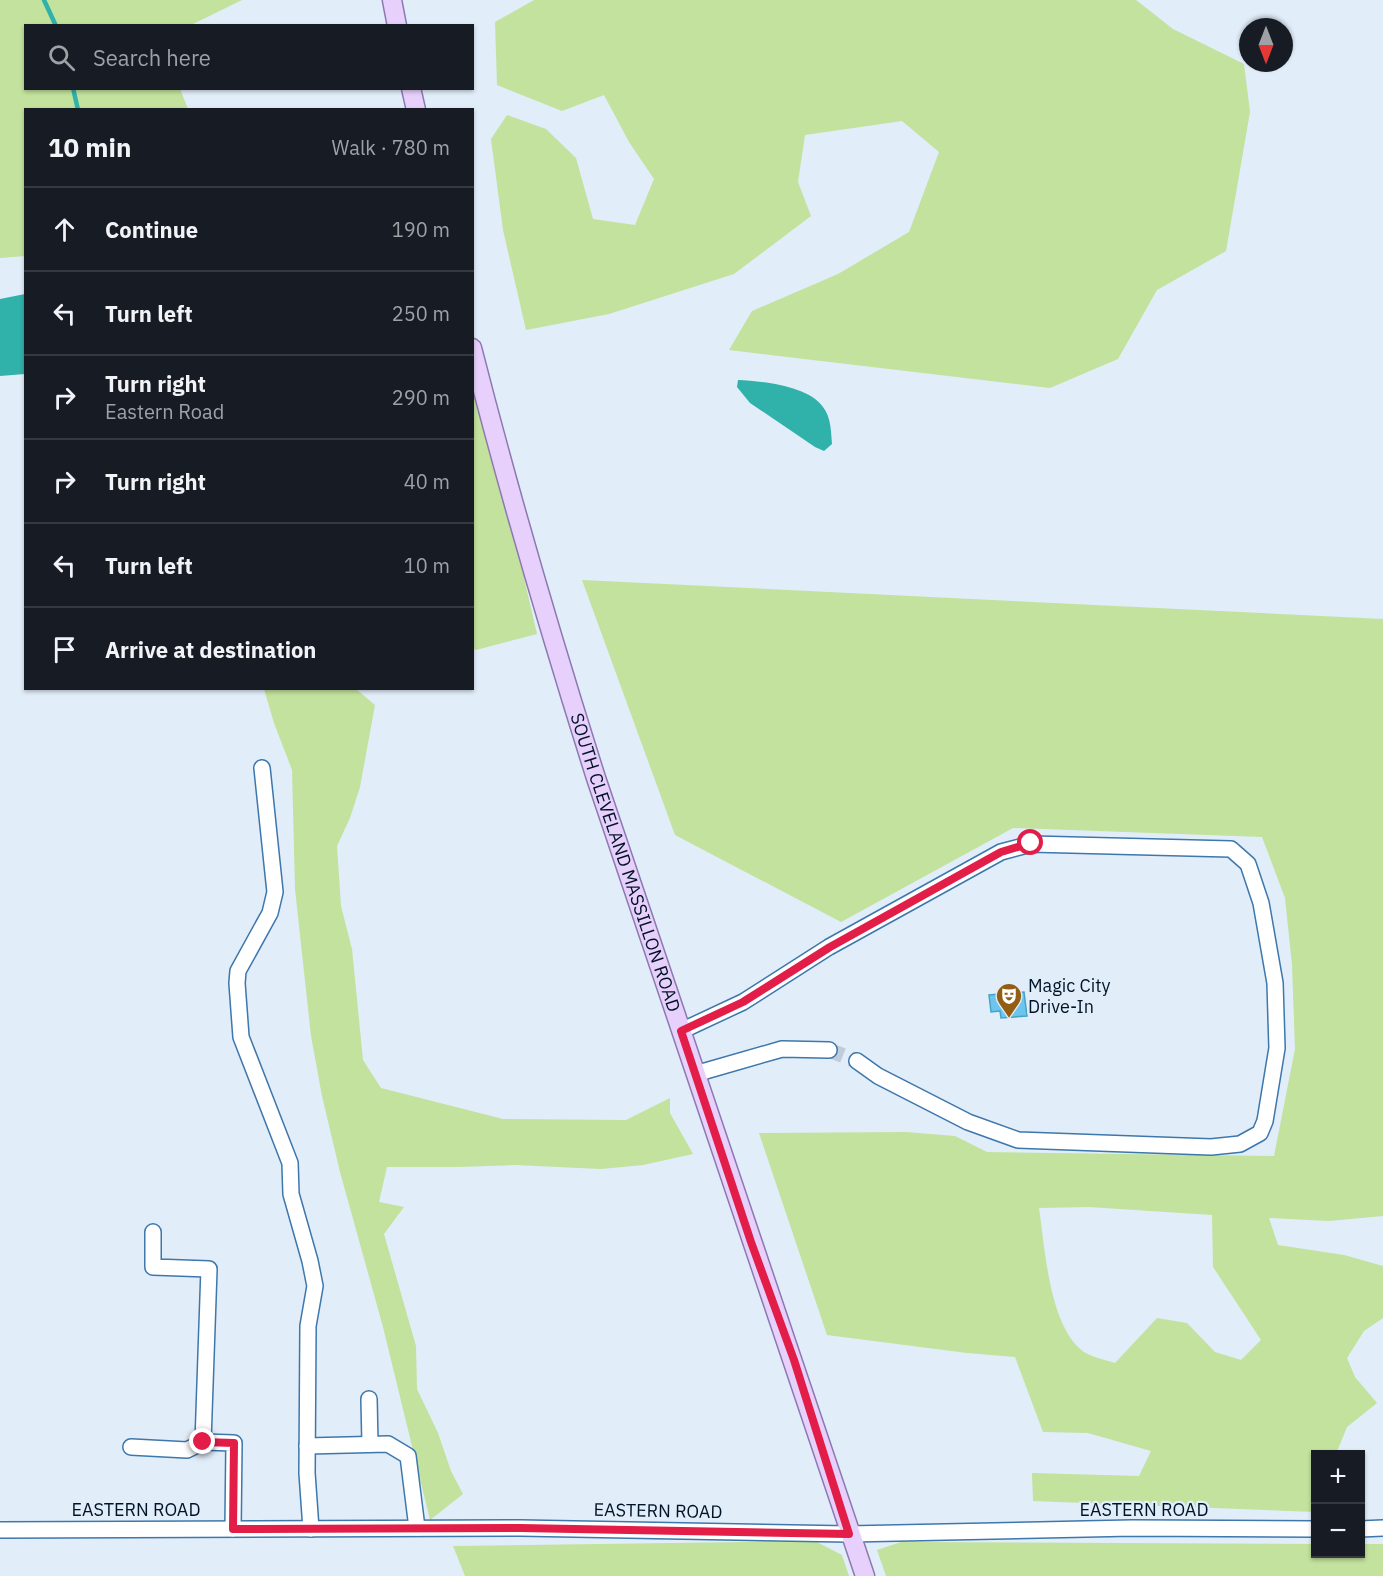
<!DOCTYPE html>
<html lang="en">
<head>
<meta charset="utf-8">
<style>
	body { margin:0; font-family:"IBM Plex Sans",sans-serif; background:#242831; color:#f1f3f6 }
	.controls { position:absolute; right:18px; bottom:18px; display:grid; overflow:hidden; border-radius:0px; box-shadow:0 2px 4px #0004 }
	.controls button { width:54px; height:54px; display:grid; place-items:center; padding:0; border:0; border-bottom:2px solid #363941; background:#171b24; color:#f1f3f6; font:30px sans-serif }
	.compass { position:absolute; left:1239px; top:18px; width:54px; height:54px; border-radius:50%; background:#171b24; box-shadow:0 2px 4px #0004; rotate:180deg }
	.stop { position:absolute; width:18px; height:18px; margin:-14px; border:4px solid #e11d48; border-radius:50%; background:#fff }
	.stop.end { background:#e11d48; border-color:#fff; box-shadow:0 2px 6px #0008 }
	.list { margin:0; padding:0; list-style:none }
	h2 { display:flex; justify-content:space-between; align-items:center; height:78px; margin:0; padding:0 24px; font-size:26px }
	h2 small { font-size:20px; font-weight:400; color:#9ea1a6 }
	.list li { display:grid; grid-template-columns:39px 1fr auto; gap:18px; align-items:center; box-sizing:border-box; height:84px; padding:0 24px; border-top:2px solid #363941 }
	.list b { display:block; font-size:22px; white-space:nowrap }
	.list p { margin:0; font-size:20px; white-space:nowrap; color:#9ea1a6 }
	.list em { font-size:20px; font-style:normal; color:#9ea1a6 }
	.icon { flex:none; width:33px; height:33px; fill:none; stroke:currentColor; stroke-width:2; stroke-linecap:round; stroke-linejoin:round }
	.map { position:relative; flex:none; width:1383px; height:1576px; overflow:hidden }
	.search { position:absolute; background:#171b24; box-shadow:0 2px 4px #0004; left:24px; top:24px; width:450px; height:66px; display:flex; align-items:center; gap:15px; box-sizing:border-box; padding:0 21px; border-radius:0px; color:#9ea1a6; font-size:22px }
	.panel { position:absolute; background:#171b24; box-shadow:0 2px 4px #0004; left:24px; top:108px; width:450px; height:582px; border-radius:0px }
	.map>svg:first-child { display:block }
	.green { fill:#c2e29d; fill-rule:evenodd }
	.water { fill:#30b2aa }
	.lines { fill:none; stroke-linecap:round; stroke-linejoin:round }
	.stream { stroke:#30b2aa; stroke-width:4.5 }
	.building { fill:#6bc5ec; stroke:#46a2c8; stroke-width:1.5 }
	.minor-tunnel { stroke:#bfccda; stroke-width:15; stroke-dasharray:15 8; stroke-linecap:butt }
	.minor-casing { stroke:#3d77ac; stroke-width:18 }
	.major-casing { stroke:#8c79b0; stroke-width:21 }
	.minor { stroke:#fff; stroke-width:15 }
	.major { stroke:#e7d0fb; stroke-width:18 }
	.route { stroke:#e11d48; stroke-width:8 }
	.labels { text-anchor:middle; stroke-width:4.5; stroke-linejoin:round; paint-order:stroke }
	.street-label { font-size:18px; fill:#001428; stroke:#e1edf9 }
	.poi-label { font-size:18px; fill:#001428; stroke:#e1edf9; text-anchor:start }
</style>
</head>
<body>
<div class="map">
<svg width="1383" height="1576" viewBox="0 0 1383 1576">
	<rect width="100%" height="100%" fill="#e1edf9"/>
	<g class="green">
		<polygon points="0,0 242,0 191,25 26,26 26,88 180,89 188,109 26,110 25,256 0,258"/>
		<polygon points="534,0 1136,0 1173,29 1244,64 1250,112 1226,251 1157,290 1118,359 1050,388 729,350 752,311 838,274 909,232 939,152 902,121 805,135 798,182 811,216 734,274 609,314 526,330 503,230 491,139 507,115 546,129 576,158 593,219 635,225 654,179 629,142 604,95 562,111 497,85 495,22"/>
		<polygon points="472,348 536,578 524,578 537,634 476,650 472,647"/>
		<path d="M582,580L1383,619V1216L1329,1221L1269,1218L1278,1245L1344,1255L1383,1266V1318L1364,1331L1347,1358L1355,1377L1377,1403L1347,1427L1336,1454H1316L1315,1512L1033,1501L1032,1473L1139,1476L1151,1451L1088,1433L1043,1432L1015,1357L967,1353L827,1335L759,1133L906,1132L955,1136L987,1152L1274,1156L1295,1049L1292,965L1285,898L1262,837L1013,828L841,922L675,835ZM1089,1207L1212,1215L1213,1267L1261,1340L1241,1360L1215,1352L1187,1323L1157,1318L1115,1363C1105,1360 1092,1357 1084,1352C1049,1327 1045,1248 1039,1208Z"/>
		<polygon points="264,689 356,689 375,705 360,787 350,818 337,846 341,906 352,949 363,1060 381,1088 503,1119 626,1120 670,1098 670,1113 693,1154 643,1165 601,1169 515,1165 458,1167 387,1167 379,1202 404,1207 384,1234 416,1346 417,1389 438,1433 451,1471 463,1494 430,1520 383,1327 340,1172 322,1096 311,1036 295,889 292,770 274,723"/>
		<polygon points="815,1541 842,1555 849,1576 465,1576 453,1546"/>
		<polygon points="901,1542 1315,1544 1316,1554 1360,1554 1361,1544 1383,1544 1383,1576 886,1576 877,1550"/>
	</g>
	<g class="water">
		<polygon points="25,294 25,374 0,376 0,299"/>
		<path d="M738,380C762,381 809,386 823,407C831,417 831,431 832,444L824,451L815,447L750,403L737,387Z"/>
	</g>
	<g class="lines">
		<g class="stream">
			<polyline points="44,0 56,26"/>
			<polyline points="73,88 78,110"/>
		</g>
	</g>
	<polygon class="building" points="1024,992 1027,1016 1001,1018 1000,1011 991,1012 989,995"/>
	<g class="lines">
		<polyline class="minor-tunnel" points="829,1050 857,1061"/>
		<g class="minor-casing">
			<g id="minor">
				<polyline points="262,768 275,892 270,913 238,971 237,983 241,1037 290,1163 291,1194 310,1261 315,1286 308,1326 307,1473 311,1529"/>
				<polyline points="681,1031 743,1002 829,947 1001,852 1031,844 1231,849 1248,864 1261,903 1275,983 1277,1048 1265,1121 1260,1133 1240,1144 1211,1147 1018,1140 968,1122 878,1076 857,1061"/>
				<polyline points="695,1074 782,1049 829,1050"/>
				<polyline points="153,1232 153,1267 209,1269 203,1442"/>
				<polyline points="369,1399 370,1444"/>
				<polyline points="307,1446 388,1444 408,1456 417,1528"/>
				<polyline points="131,1447 187,1450 203,1442 234,1443 233,1529"/>
				<polyline points="1360,1529 1383,1528"/>
				<polyline points="0,1530 520,1528 849,1534 1132,1528 1316,1529"/>
			</g>
		</g>
		<g class="major-casing">
			<g id="major">
				<polyline points="392,0 397,26"/>
				<polyline points="411,88 416,110"/>
				<path id="s1" d="M472,348C509,493 551,636 596,778L865,1576"/>
			</g>
		</g>
		<use href="#minor" class="minor"/>
		<use href="#major" class="major"/>
	</g>
	<g class="lines">
		<polyline class="route" points="203,1442 234,1443 233,1529 520,1528 849,1534 794,1360 751,1242 681,1031 743,1002 830,947 1001,852 1031,843"/>
	</g>
	<defs>
		<g id="theatre-pin" transform="scale(1.35)"><path d="M0 17L-7.5 6A9.5 9.5 0 1 1 7.5 6Z" fill="#935e14" stroke="#e1edf9"/><path d="M-5-5.5Q0-4 5-5.5V0Q5 5 0 6Q-5 5-5 0ZM-3.3-2.5H-1v1.5H-3.3ZM1-2.5H3.3v1.5H1ZM-2.8 1Q0 5.5 2.8 1Z" fill="#fff"/></g>
	</defs>
	<g fill-rule="evenodd">
		<use href="#theatre-pin" x="1009" y="996"/>
	</g>
	<g class="labels">
		<g class="street-label">
			<text dy="6" stroke="none"><textPath href="#s1" startOffset="537">SOUTH CLEVELAND MASSILLON ROAD</textPath></text>
			<text x="136" y="1516">EASTERN ROAD</text>
			<text x="1144" y="1516">EASTERN ROAD</text>
			<text transform="translate(658 1511) rotate(1)" y="6">EASTERN ROAD</text>
		</g>
		<g class="poi-label">
			<text x="1028" y="992">Magic City<tspan x="1028" dy="21">Drive-In</tspan></text>
		</g>
	</g>
</svg>
<div class="controls">
<button>+</button>
<button>−</button>
</div>
<svg class="compass" viewBox="-18 -18 36 36"><path d="M0-13l5 13h-10z" fill="#e53935"/><path d="M0 13l5-13h-10z" fill="#9ea1a6"/></svg>
<div class="stop" style="left:1031px;top:843px"></div>
<div class="stop end" style="left:203px;top:1442px"></div>
<div class="search"><svg class="icon" aria-label="search" viewBox="0 0 24 24"><circle cx="10" cy="10" r="6"/><path d="M15 15l6 6"/></svg>Search here</div>
<section class="panel">
<h2>10 min<small>Walk · 780 m</small></h2>
<ul class="list">
<li><svg class="icon" aria-label="ahead" viewBox="0 0 24 24"><path d="M12 20V5M6 11l6-6 6 6"/></svg><div><b>Continue</b></div><em>190 m</em></li>
<li><svg class="icon" aria-label="left" viewBox="0 0 24 24"><path d="M17 20v-9H6M10 6l-5 5 5 5"/></svg><div><b>Turn left</b></div><em>250 m</em></li>
<li><svg class="icon" aria-label="right" viewBox="0 0 24 24"><path d="M7 20v-9h11M14 6l5 5-5 5"/></svg><div><b>Turn right</b><p>Eastern Road</p></div><em>290 m</em></li>
<li><svg class="icon" aria-label="right" viewBox="0 0 24 24"><path d="M7 20v-9h11M14 6l5 5-5 5"/></svg><div><b>Turn right</b></div><em>40 m</em></li>
<li><svg class="icon" aria-label="left" viewBox="0 0 24 24"><path d="M17 20v-9H6M10 6l-5 5 5 5"/></svg><div><b>Turn left</b></div><em>10 m</em></li>
<li><svg class="icon" aria-label="arrive" viewBox="0 0 24 24"><path d="M6 21V4h12l-3 4 3 4H6"/></svg><div><b>Arrive at destination</b></div></li>
</ul>
</section>
</div>
</body>
</html>
